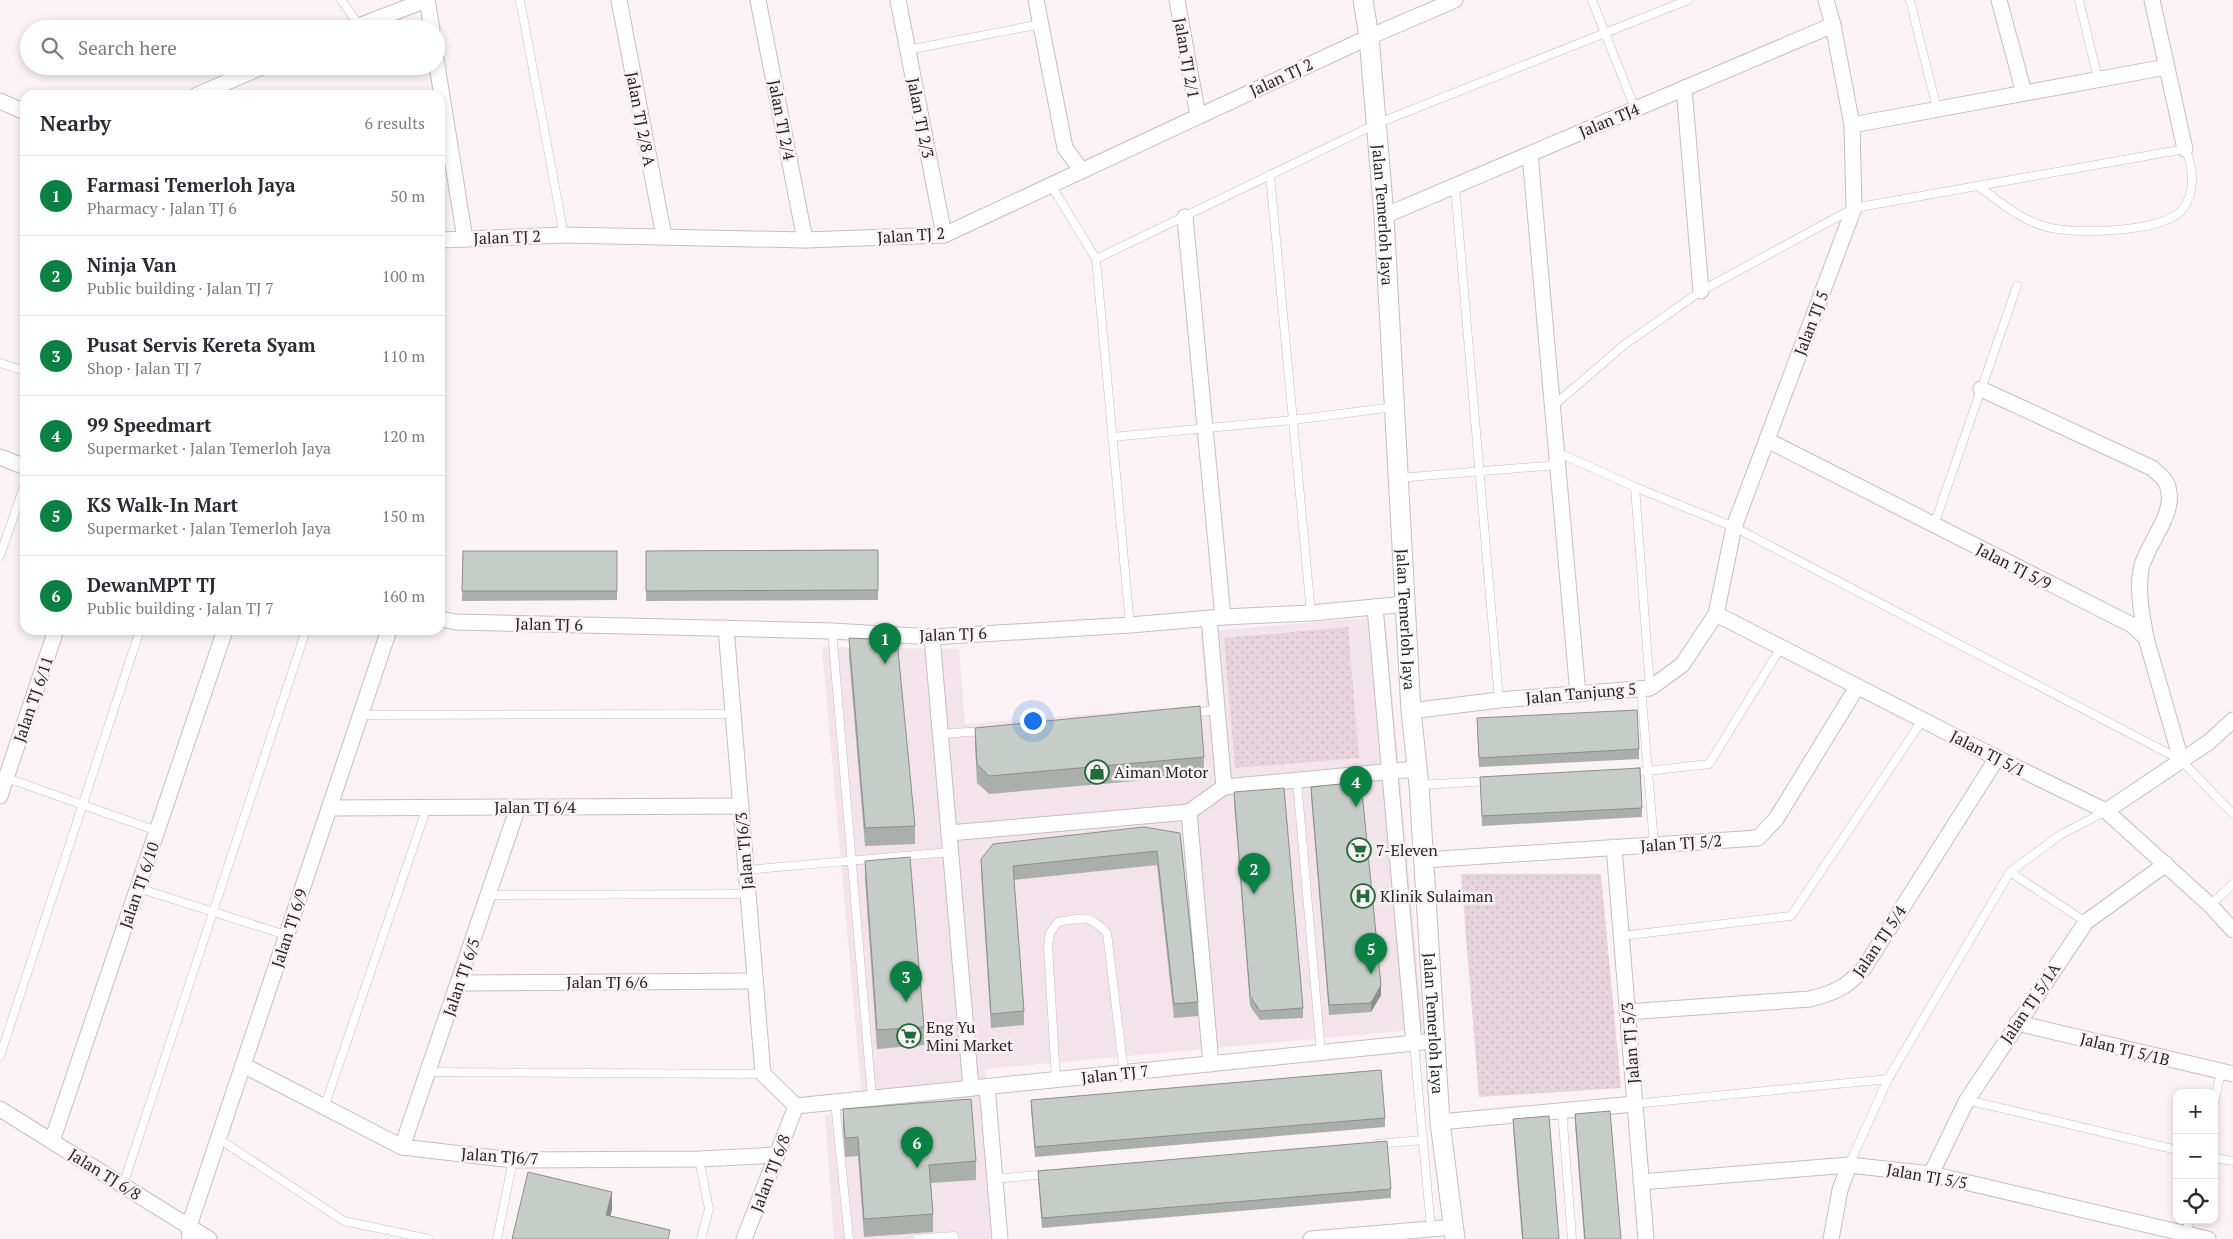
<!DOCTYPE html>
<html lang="en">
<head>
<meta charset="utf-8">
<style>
	body { margin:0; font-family:"PT Serif",serif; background:#f2f2f3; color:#2b2b33 }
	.controls { position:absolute; right:15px; bottom:15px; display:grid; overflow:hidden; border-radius:10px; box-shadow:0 2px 8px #0003 }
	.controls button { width:45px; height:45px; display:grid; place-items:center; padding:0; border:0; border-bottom:1px solid #e1e1e2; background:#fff; color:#2b2b33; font:25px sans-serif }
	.you { position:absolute; left:1032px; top:720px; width:18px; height:18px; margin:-12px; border:4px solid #fff; border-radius:50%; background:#1a73e8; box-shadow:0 0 0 8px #1a73e833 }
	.badge { display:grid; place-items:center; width:32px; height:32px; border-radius:50%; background:#0b8043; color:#fff; font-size:16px; font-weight:700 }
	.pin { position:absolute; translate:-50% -41px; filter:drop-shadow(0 1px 2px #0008) }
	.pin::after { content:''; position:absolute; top:26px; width:18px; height:15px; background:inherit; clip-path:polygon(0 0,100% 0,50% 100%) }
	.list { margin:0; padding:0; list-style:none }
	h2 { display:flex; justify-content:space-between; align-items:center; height:65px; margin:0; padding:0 20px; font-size:21px }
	h2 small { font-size:16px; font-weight:400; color:#7c7c81 }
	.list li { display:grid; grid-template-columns:32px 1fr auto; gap:15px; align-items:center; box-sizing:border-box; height:80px; padding:0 20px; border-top:1px solid #e1e1e2 }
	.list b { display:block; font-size:19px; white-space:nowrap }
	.list p { margin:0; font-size:16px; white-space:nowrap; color:#7c7c81 }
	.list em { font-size:16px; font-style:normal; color:#7c7c81 }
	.icon { flex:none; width:28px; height:28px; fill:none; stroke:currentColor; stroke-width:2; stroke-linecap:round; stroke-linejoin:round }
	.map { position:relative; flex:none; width:2233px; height:1239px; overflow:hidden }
	.search { position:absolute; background:#fff; box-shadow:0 2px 8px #0003; left:20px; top:20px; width:425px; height:55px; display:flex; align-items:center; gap:12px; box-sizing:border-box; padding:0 18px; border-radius:28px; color:#7c7c81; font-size:19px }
	.panel { position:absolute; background:#fff; box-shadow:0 2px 8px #0003; left:20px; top:90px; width:425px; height:545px; border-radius:15px }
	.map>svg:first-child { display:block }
	.built { fill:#f3e3ea }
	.grass { fill:url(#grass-dots) }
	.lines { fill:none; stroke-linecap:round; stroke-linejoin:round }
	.service-casing { stroke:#c6bec2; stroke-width:9 }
	.minor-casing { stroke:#c6bec2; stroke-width:17 }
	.tertiary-casing { stroke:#c6bec2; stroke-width:21 }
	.service { stroke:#fff; stroke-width:8 }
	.minor { stroke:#fff; stroke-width:15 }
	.tertiary { stroke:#fff; stroke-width:19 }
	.wall { fill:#aaafab }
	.shaded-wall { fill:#8b8f8b }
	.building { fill:#c6ccc7; stroke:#8b8f8b }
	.labels { text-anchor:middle; stroke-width:5; stroke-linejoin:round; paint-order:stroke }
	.street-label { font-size:16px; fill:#272425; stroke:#faf2f5 }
	.poi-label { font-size:16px; fill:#272425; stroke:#faf2f5; text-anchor:start }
</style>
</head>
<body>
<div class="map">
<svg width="2233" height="1239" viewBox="0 0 2233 1239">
	<defs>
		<pattern id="grass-dots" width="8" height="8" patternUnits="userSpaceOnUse" patternTransform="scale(1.25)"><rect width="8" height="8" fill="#e8d3dc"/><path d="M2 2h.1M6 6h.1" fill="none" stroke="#c7b5bd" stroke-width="1.8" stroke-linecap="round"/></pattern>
	</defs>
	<rect width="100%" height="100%" fill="#faf2f5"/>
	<polygon class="built" points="1385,616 1423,1029 985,1069 995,1239 834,1239 825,1115 863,1110 822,647 959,649 965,724 1206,705 1201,632"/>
	<g class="grass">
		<polygon points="1348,627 1359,758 1235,768 1224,638"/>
		<polygon points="1461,874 1601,874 1621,1088 1479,1097"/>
	</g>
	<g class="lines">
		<g class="service-casing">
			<g id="service">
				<polyline points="341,0 359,25"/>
				<polyline points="520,0 564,235"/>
				<polyline points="1592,0 1635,109"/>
				<polyline points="1910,0 1937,109"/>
				<polyline points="2079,0 2098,79"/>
				<polyline points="908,50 1041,24"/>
				<polyline points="1270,175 1311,613"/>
				<polyline points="1051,185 1096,259 1376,124 1688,0"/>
				<polyline points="1455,186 1499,700"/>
				<polyline points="1096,259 1130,625"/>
				<polyline points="0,363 25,371"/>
				<path d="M1553,406L1624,345L1701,291L1854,208L2185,149C2194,167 2196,195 2181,211C2161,232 2074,235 2047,227C2020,220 2000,202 1978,186"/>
				<polyline points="1112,437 1293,420 1394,407"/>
				<polyline points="1557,452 1635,487 1734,527 2181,760 2233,814"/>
				<polyline points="1398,478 1558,465"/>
				<polyline points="1635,487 1650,688"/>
				<polyline points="1934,525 2017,286"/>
				<polyline points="0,556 25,483"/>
				<polyline points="832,631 872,1098"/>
				<polyline points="1641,688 1654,844"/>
				<polyline points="1191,713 1217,710"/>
				<polyline points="360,715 733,714"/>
				<polyline points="940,734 983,731"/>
				<polyline points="1630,773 1709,764 1780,649"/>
				<polyline points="4,777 157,831"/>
				<polyline points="1297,781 1321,1053"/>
				<polyline points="1419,785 1489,781"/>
				<polyline points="746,870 950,852"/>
				<polyline points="2010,872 2086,922"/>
				<polyline points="138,888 286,935"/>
				<polyline points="489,895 748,894"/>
				<polyline points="2210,905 2233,884"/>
				<polyline points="1621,936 1791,916 1923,719"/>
				<polyline points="1414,1044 1431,1228"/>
				<polyline points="0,1056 140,630"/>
				<polyline points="428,1072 763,1074"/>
				<path d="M1056,1080L1048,946L1050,933L1058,922C1084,918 1088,913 1107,933L1124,1073"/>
				<polyline points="1967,1100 2177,1150"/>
				<polyline points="835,1102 849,1239"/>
				<polyline points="2214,1103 2221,1072"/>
				<polyline points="1634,1104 1888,1079"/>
				<polyline points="324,1108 427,807"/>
				<polyline points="1562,1110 1572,1239"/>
				<polyline points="219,1139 344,1221 429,1239"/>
				<polyline points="1377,1144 1422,1140"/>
				<polyline points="2214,1158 2233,1161"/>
				<polyline points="699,1159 709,1209 701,1239"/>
				<polyline points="1849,1165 1888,1079 2010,872 2060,835 2106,811"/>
				<polyline points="995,1179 1047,1174"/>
				<polyline points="123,1185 306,630"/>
				<polyline points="2186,1234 2189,1220"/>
				<polyline points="497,1239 513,1160"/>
				<polyline points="917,1239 954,1236 954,1239"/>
			</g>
		</g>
		<g class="minor-casing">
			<g id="minor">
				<polyline points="427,0 432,29"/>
				<polyline points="619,0 664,237"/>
				<polyline points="758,0 805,240"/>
				<polyline points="898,0 944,235"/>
				<polyline points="1036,0 1065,148 1082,171"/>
				<polyline points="1177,0 1198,116"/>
				<polyline points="1999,0 2024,93"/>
				<polyline points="2152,0 2185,149"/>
				<polyline points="351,29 426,0"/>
				<polyline points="436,59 465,239"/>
				<polyline points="1684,88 1701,291"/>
				<polyline points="197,95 264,66"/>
				<polyline points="0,101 25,112"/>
				<polyline points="1852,125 2166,67"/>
				<polyline points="1530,154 1578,694"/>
				<polyline points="1384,216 1833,25"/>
				<polyline points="1185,217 1223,617"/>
				<polyline points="440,240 564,235 805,240 944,235 1369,37 1455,0"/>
				<path d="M1981,389L2152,468C2156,472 2163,477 2166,482C2180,512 2147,541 2141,569C2137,592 2142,615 2146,638"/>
				<polyline points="1767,440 2132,625 2146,638 2181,760"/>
				<polyline points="0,457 25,467"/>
				<polyline points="1375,607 1414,1044"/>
				<polyline points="1716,614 1997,758 2106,811 2210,905 2233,930"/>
				<polyline points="1209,618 1224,787 1416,769"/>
				<polyline points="440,619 456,622 832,631 932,637 1130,625 1223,617 1311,613 1406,604"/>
				<polyline points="726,628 763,1074 796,1106"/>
				<polyline points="932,637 971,1088"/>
				<polyline points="1411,711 1499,700 1650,688 1682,665 1716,614 1734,527 1854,208 1852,125 1833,25 1826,0"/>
				<polyline points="0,796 56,630"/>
				<polyline points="329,808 741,806"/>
				<polyline points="2106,811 2209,742 2233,720"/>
				<polyline points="1189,812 1224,787"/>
				<polyline points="949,833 1189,812 1211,1064"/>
				<polyline points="1614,847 1646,1239"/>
				<polyline points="1424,860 1758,838 1776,819 1857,687"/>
				<polyline points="459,983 755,981"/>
				<path d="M1627,1012L1810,999C1836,992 1846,988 1864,968L1997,758"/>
				<polyline points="2017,1023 2233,1074"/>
				<polyline points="243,1065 402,1147 513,1160 699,1159 777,1155"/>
				<polyline points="987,1087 1000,1239"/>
				<polyline points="796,1106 1434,1041"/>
				<polyline points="0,1109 209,1239"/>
				<polyline points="1440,1122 1634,1104"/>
				<polyline points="52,1141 225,630"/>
				<polyline points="402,1147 518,807"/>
				<polyline points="1931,1174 1967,1100 2086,922 2166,864"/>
				<polyline points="1641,1182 1849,1165 1931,1174 2208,1239"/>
				<polyline points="190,1239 189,1226 389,630"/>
				<polyline points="744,1239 796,1106"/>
				<polyline points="1311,1239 1454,1227"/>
				<polyline points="1831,1239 1840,1190 1849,1165"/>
			</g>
		</g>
		<g class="tertiary-casing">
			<g id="tertiary">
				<path id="s1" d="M1363,0L1369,37L1384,216L1411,711L1419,785L1440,1122L1455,1239"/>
			</g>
		</g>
		<use href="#service" class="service"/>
		<use href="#minor" class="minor"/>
		<use href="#tertiary" class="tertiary"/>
	</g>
	<g class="wall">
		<polygon points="878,550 878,600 646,601 646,551"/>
		<polygon points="463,551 617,551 617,600 462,601"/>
		<polygon points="849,638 915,826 915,844 865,846 849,656"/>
		<polygon points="1477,718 1639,749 1639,759 1479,767"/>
		<polygon points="975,728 1204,757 1204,775 989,794 977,783 975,746"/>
		<polygon points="1480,777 1642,808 1642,817 1482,826"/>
		<polygon points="1311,787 1381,995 1371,1012 1329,1015 1311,796"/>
		<polygon points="1234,792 1303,1008 1303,1018 1260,1020 1250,1006 1234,801"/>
		<polygon points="1180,833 1198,1002 1198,1016 1174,1018 1157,865 1014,880 1024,1011 1024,1025 991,1028 981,873 981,859"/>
		<polygon points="865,861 924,1027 924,1045 877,1049 865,879"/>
		<polygon points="1031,1100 1385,1118 1385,1127 1035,1157 1031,1109"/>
		<polygon points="843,1109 976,1161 976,1180 931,1183 933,1214 933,1232 864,1237 858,1156 845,1157 843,1127"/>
		<polygon points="1575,1114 1621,1239 1584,1239 1575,1124"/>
		<polygon points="1513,1119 1559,1239 1522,1239 1513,1128"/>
		<polygon points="1038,1171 1391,1189 1391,1198 1042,1228 1038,1180"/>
	</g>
	<g class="shaded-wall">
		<polygon points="1381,985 1381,995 1371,1012 1371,1003"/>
		<polygon points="612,1192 612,1210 606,1233 606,1215"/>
	</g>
	<g class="building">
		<polygon points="878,550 878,590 646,591 646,551"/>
		<polygon points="463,551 617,551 617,591 462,591"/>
		<polygon points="849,638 897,640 915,826 865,828"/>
		<polygon points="1200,706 1204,757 989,776 977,764 975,728"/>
		<polygon points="1637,710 1639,749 1479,758 1477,718"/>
		<polygon points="1640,768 1642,808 1482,816 1480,777"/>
		<polygon points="1361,782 1381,985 1371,1003 1329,1005 1311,787"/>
		<polygon points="1284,788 1303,1008 1260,1011 1250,996 1234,792"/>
		<polygon points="1144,827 1180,833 1198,1002 1174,1004 1157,851 1013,866 1024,1011 991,1014 981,859 993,844"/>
		<polygon points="910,857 924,1027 877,1030 865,861"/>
		<polygon points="1381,1070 1385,1118 1035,1147 1031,1100"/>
		<polygon points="971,1099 976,1161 929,1165 933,1214 864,1219 858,1137 845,1138 843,1109"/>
		<polygon points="1610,1111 1621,1239 1585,1239 1575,1114"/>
		<polygon points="1549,1116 1559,1239 1523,1239 1513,1119"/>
		<polygon points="1387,1141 1391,1189 1042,1218 1038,1171"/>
		<polygon points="528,1172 612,1192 606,1215 670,1230 668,1239 512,1239"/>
	</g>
	<defs>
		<g id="shop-ring" transform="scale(1.25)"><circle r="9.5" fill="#faf2f5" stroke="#226b39" stroke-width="1.5"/><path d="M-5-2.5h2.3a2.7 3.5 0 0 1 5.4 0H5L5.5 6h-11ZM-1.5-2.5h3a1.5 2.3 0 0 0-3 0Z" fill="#226b39"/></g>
		<g id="supermarket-ring" transform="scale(1.25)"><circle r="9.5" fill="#faf2f5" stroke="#226b39" stroke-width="1.5"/><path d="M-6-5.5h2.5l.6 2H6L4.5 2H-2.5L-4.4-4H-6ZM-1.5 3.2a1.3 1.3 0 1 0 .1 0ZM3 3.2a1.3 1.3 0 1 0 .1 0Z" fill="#226b39"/></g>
		<g id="hospital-ring" transform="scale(1.25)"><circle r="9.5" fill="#faf2f5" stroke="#226b39" stroke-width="1.5"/><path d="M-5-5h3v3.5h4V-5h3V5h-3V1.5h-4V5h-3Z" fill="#226b39"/></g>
	</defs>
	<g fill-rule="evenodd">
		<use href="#shop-ring" x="1097" y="772"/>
		<use href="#supermarket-ring" x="1359" y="850"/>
		<use href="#hospital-ring" x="1363" y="896"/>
		<use href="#supermarket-ring" x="909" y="1036"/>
	</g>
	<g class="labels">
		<g class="street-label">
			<text transform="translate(1187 58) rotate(80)" y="6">Jalan TJ 2/1</text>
			<text transform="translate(1281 77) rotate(-25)" y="6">Jalan TJ 2</text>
			<text transform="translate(921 118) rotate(79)" y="6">Jalan TJ 2/3</text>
			<text transform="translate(641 119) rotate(79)" y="6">Jalan TJ 2/8 A</text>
			<text transform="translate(782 120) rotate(79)" y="6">Jalan TJ 2/4</text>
			<text transform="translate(1609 120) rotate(-23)" y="6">Jalan TJ4</text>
			<text dy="6" stroke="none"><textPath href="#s1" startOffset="216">Jalan Temerloh Jaya</textPath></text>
			<text transform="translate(911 235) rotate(-4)" y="6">Jalan TJ 2</text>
			<text transform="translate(507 237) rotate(-2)" y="6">Jalan TJ 2</text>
			<text transform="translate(1811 323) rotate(-69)" y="6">Jalan TJ 5</text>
			<text transform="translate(2014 566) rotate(27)" y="6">Jalan TJ 5/9</text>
			<text dy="6" stroke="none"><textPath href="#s1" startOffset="621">Jalan Temerloh Jaya</textPath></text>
			<text transform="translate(549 624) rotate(1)" y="6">Jalan TJ 6</text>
			<text transform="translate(953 634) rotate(-2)" y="6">Jalan TJ 6</text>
			<text transform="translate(1581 693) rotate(-5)" y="6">Jalan Tanjung 5</text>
			<text transform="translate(33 699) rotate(-71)" y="6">Jalan TJ 6/11</text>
			<text transform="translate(1988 753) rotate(27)" y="6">Jalan TJ 5/1</text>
			<text x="535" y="813">Jalan TJ 6/4</text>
			<text transform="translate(1681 843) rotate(-4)" y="6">Jalan TJ 5/2</text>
			<text transform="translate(744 851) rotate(-95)" y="6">Jalan TJ6/3</text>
			<text transform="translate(139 885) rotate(-71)" y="6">Jalan TJ 6/10</text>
			<text transform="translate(289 928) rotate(-72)" y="6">Jalan TJ 6/9</text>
			<text transform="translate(1879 941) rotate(-56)" y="6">Jalan TJ 5/4</text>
			<text transform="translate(461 977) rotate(-71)" y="6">Jalan TJ 6/5</text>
			<text x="607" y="988">Jalan TJ 6/6</text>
			<text transform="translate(2030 1003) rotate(-56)" y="6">Jalan TJ 5/1A</text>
			<text dy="6" stroke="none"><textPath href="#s1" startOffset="1026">Jalan Temerloh Jaya</textPath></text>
			<text transform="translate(1630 1043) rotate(-95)" y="6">Jalan TJ 5/3</text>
			<text transform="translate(2125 1049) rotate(14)" y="6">Jalan TJ 5/1B</text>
			<text transform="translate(1115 1074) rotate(-6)" y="6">Jalan TJ 7</text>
			<text transform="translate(500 1156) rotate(4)" y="6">Jalan TJ6/7</text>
			<text transform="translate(770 1173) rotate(-69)" y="6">Jalan TJ 6/8</text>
			<text transform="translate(105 1174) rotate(32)" y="6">Jalan TJ 6/8</text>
			<text transform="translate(1927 1176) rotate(10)" y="6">Jalan TJ 5/5</text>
		</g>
		<g class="poi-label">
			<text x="1114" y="778">Aiman Motor</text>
			<text x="1376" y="856">7-Eleven</text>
			<text x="1380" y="902">Klinik Sulaiman</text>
			<text x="926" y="1033">Eng Yu<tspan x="926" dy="18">Mini Market</tspan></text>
		</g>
	</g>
</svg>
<div class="controls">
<button>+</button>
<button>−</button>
<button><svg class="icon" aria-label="locate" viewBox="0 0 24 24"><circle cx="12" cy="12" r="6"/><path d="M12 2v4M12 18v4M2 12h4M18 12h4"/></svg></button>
</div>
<div class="you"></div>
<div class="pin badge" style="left:885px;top:664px">1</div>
<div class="pin badge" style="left:1254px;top:894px">2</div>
<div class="pin badge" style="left:906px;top:1002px">3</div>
<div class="pin badge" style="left:1356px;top:807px">4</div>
<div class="pin badge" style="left:1371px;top:974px">5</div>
<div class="pin badge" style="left:917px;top:1168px">6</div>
<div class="search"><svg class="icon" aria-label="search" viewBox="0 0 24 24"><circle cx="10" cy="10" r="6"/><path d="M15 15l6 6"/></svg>Search here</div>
<section class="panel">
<h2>Nearby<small>6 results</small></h2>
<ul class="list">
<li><span class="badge">1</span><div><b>Farmasi Temerloh Jaya</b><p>Pharmacy · Jalan TJ 6</p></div><em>50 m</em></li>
<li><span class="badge">2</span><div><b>Ninja Van</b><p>Public building · Jalan TJ 7</p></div><em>100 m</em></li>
<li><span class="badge">3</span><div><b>Pusat Servis Kereta Syam</b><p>Shop · Jalan TJ 7</p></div><em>110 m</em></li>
<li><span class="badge">4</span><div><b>99 Speedmart</b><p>Supermarket · Jalan Temerloh Jaya</p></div><em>120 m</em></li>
<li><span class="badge">5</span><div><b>KS Walk-In Mart</b><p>Supermarket · Jalan Temerloh Jaya</p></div><em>150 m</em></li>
<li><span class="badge">6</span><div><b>DewanMPT TJ</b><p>Public building · Jalan TJ 7</p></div><em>160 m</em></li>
</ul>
</section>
</div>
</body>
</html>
